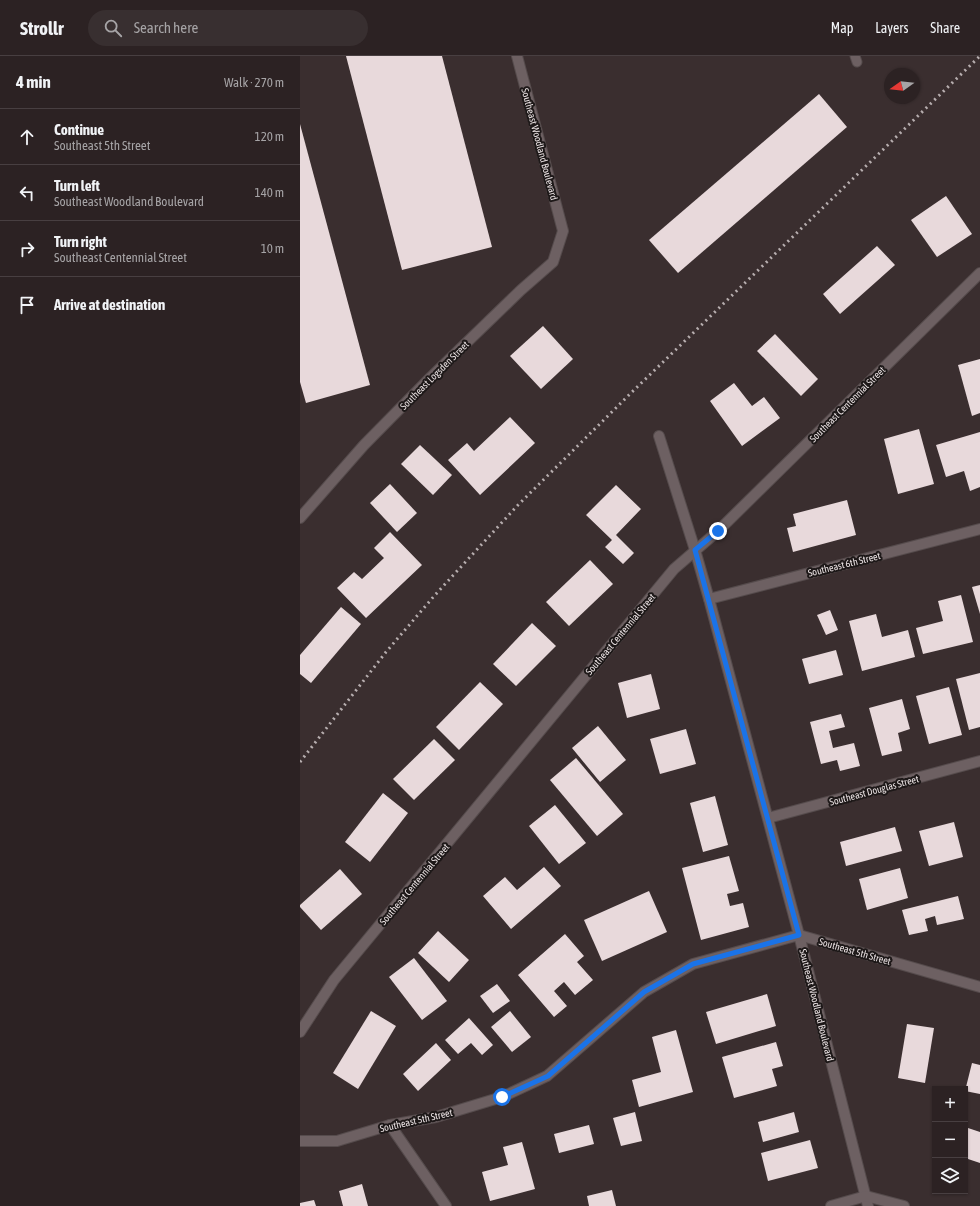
<!DOCTYPE html>
<html lang="en">
<head>
<meta charset="utf-8">
<style>
	body { margin:0; font-family:"Asap Condensed",sans-serif; background:#382f30; color:#f1f3f6 }
	.controls { position:absolute; right:12px; bottom:12px; display:grid; overflow:hidden; border-radius:0px; box-shadow:0 1px 3px #0004 }
	.controls button { width:36px; height:36px; display:grid; place-items:center; padding:0; border:0; border-bottom:1px solid #483f41; background:#2c2223; color:#f1f3f6; font:20px sans-serif }
	.compass { position:absolute; left:584px; top:12px; width:36px; height:36px; border-radius:50%; background:#2c2223; box-shadow:0 1px 3px #0004; rotate:255deg }
	.stop { position:absolute; width:12px; height:12px; margin:-9px; border:3px solid #1a73e8; border-radius:50%; background:#fff }
	.stop.end { background:#1a73e8; border-color:#fff; box-shadow:0 1px 4px #0008 }
	.list { margin:0; padding:0; list-style:none }
	h2 { display:flex; justify-content:space-between; align-items:center; height:52px; margin:0; padding:0 16px; font-size:17px }
	h2 small { font-size:13px; font-weight:400; color:#a6a4a6 }
	.list li { display:grid; grid-template-columns:26px 1fr auto; gap:12px; align-items:center; box-sizing:border-box; height:56px; padding:0 16px; border-top:1px solid #483f41 }
	.list b { display:block; font-size:15px; white-space:nowrap }
	.list p { margin:0; font-size:13px; white-space:nowrap; color:#a6a4a6 }
	.list em { font-size:13px; font-style:normal; color:#a6a4a6 }
	.icon { flex:none; width:22px; height:22px; fill:none; stroke:currentColor; stroke-width:2; stroke-linecap:round; stroke-linejoin:round }
	.map { position:relative; flex:none; width:680px; height:1150px; overflow:hidden }
	header { display:flex; align-items:center; gap:24px; box-sizing:border-box; height:56px; padding:0 20px; background:#2c2223; border-bottom:1px solid #483f41 }
	header strong { font-size:19px }
	nav { display:flex; gap:22px; margin-inline-start:auto; font-size:14px }
	.search { width:280px; height:36px; background:#382f30; display:flex; align-items:center; gap:10px; box-sizing:border-box; padding:0 14px; border-radius:22px; color:#a6a4a6; font-size:15px }
	main { display:flex }
	aside { flex:1; background:#2c2223 }
	.map>svg:first-child { display:block }
	.building { fill:#e8d9db }
	.lines { fill:none; stroke-linecap:round; stroke-linejoin:round }
	.lane-casing { stroke:#554b4c; stroke-width:11 }
	.street-casing { stroke:#554b4c; stroke-width:12 }
	.lane { stroke:#6d6062; stroke-width:9 }
	.street { stroke:#6d6062; stroke-width:10 }
	.rail { stroke:#b7aeaf; stroke-width:3; stroke-dasharray:2 4; stroke-linecap:butt }
	.route { stroke:#1a73e8; stroke-width:5 }
	.labels { text-anchor:middle; stroke-width:4; stroke-linejoin:round; paint-order:stroke }
	.street-label { font-size:10px; fill:#eae2e3; stroke:#1d1818 }
</style>
</head>
<body>
<header>
<strong>Strollr</strong>
<div class="search"><svg class="icon" aria-label="search" viewBox="0 0 24 24"><circle cx="10" cy="10" r="6"/><path d="M15 15l6 6"/></svg>Search here</div>
<nav><a>Map</a><a>Layers</a><a>Share</a></nav>
</header>
<main>
<aside>
<h2>4 min<small>Walk · 270 m</small></h2>
<ul class="list">
<li><svg class="icon" aria-label="ahead" viewBox="0 0 24 24"><path d="M12 20V5M6 11l6-6 6 6"/></svg><div><b>Continue</b><p>Southeast 5th Street</p></div><em>120 m</em></li>
<li><svg class="icon" aria-label="left" viewBox="0 0 24 24"><path d="M17 20v-9H6M10 6l-5 5 5 5"/></svg><div><b>Turn left</b><p>Southeast Woodland Boulevard</p></div><em>140 m</em></li>
<li><svg class="icon" aria-label="right" viewBox="0 0 24 24"><path d="M7 20v-9h11M14 6l5 5-5 5"/></svg><div><b>Turn right</b><p>Southeast Centennial Street</p></div><em>10 m</em></li>
<li><svg class="icon" aria-label="arrive" viewBox="0 0 24 24"><path d="M6 21V4h12l-3 4 3 4H6"/></svg><div><b>Arrive at destination</b></div></li>
</ul>
</aside>
<div class="map">
<svg width="680" height="1150" viewBox="0 0 680 1150">
	<rect width="100%" height="100%" fill="#3a2e2f"/>
	<g class="building">
		<polygon points="46,0 142,0 192,191 102,214"/>
		<polygon points="519,38 547,71 378,217 349,184"/>
		<polygon points="0,68 70,329 6,347 0,326"/>
		<polygon points="646,140 672,178 637,201 611,164"/>
		<polygon points="577,190 595,209 540,258 523,238"/>
		<polygon points="243,270 273,303 241,333 210,300"/>
		<polygon points="475,278 518,323 501,340 457,295"/>
		<polygon points="680,303 680,357 672,360 658,309"/>
		<polygon points="434,327 452,350 464,341 480,362 442,390 410,345"/>
		<polygon points="210,361 235,387 180,439 148,404 167,387 174,395"/>
		<polygon points="619,373 634,428 598,438 584,383"/>
		<polygon points="680,376 680,431 670,435 664,415 646,421 636,389"/>
		<polygon points="120,389 152,419 133,439 101,408"/>
		<polygon points="90,428 117,457 97,476 70,447"/>
		<polygon points="316,429 341,453 316,479 334,497 323,508 305,491 312,484 286,459"/>
		<polygon points="547,444 556,479 493,496 487,472 496,470 493,458"/>
		<polygon points="90,476 122,509 66,562 37,532 54,516 62,523 84,502 74,492"/>
		<polygon points="290,504 313,528 269,570 246,546"/>
		<polygon points="680,529 680,558 672,531"/>
		<polygon points="661,539 673,586 623,598 616,572 643,565 638,545"/>
		<polygon points="41,551 61,568 11,627 0,618 0,599"/>
		<polygon points="530,554 538,574 526,579 517,559"/>
		<polygon points="576,558 582,581 608,574 615,601 562,615 549,565"/>
		<polygon points="232,567 256,590 216,630 193,608"/>
		<polygon points="536,594 543,619 509,628 502,603"/>
		<polygon points="680,617 680,671 669,674 656,623"/>
		<polygon points="351,618 360,653 327,662 318,627"/>
		<polygon points="180,626 203,648 159,694 136,671"/>
		<polygon points="649,631 662,679 629,688 616,640"/>
		<polygon points="602,643 610,673 598,677 602,695 582,700 569,652"/>
		<polygon points="541,658 545,671 529,675 533,692 554,687 560,710 540,715 537,704 521,708 510,666"/>
		<polygon points="298,670 326,704 300,726 272,692"/>
		<polygon points="386,673 396,708 360,718 350,683"/>
		<polygon points="134,683 155,704 114,744 93,723"/>
		<polygon points="276,702 323,758 297,780 250,724"/>
		<polygon points="83,737 108,757 70,806 45,786"/>
		<polygon points="415,740 428,789 403,796 390,747"/>
		<polygon points="255,749 286,787 259,808 229,770"/>
		<polygon points="654,766 663,801 629,810 619,775"/>
		<polygon points="595,771 602,795 546,810 540,786"/>
		<polygon points="429,800 439,835 427,838 430,850 443,847 449,871 401,884 382,812"/>
		<polygon points="244,811 261,830 211,873 183,840 205,821 217,834"/>
		<polygon points="600,812 608,842 567,854 559,823"/>
		<polygon points="40,813 62,838 21,874 0,851 0,849"/>
		<polygon points="349,835 367,876 302,905 284,864"/>
		<polygon points="658,840 664,863 637,869 635,860 625,863 628,875 609,879 602,854"/>
		<polygon points="138,875 169,904 149,926 118,897"/>
		<polygon points="265,878 284,900 277,906 293,924 275,939 264,926 254,935 267,950 254,961 218,919"/>
		<polygon points="114,902 147,945 122,964 89,921"/>
		<polygon points="197,928 210,945 193,957 180,940"/>
		<polygon points="467,938 476,970 416,988 406,956"/>
		<polygon points="71,955 96,970 58,1033 33,1017"/>
		<polygon points="210,955 231,981 212,996 191,971"/>
		<polygon points="169,962 193,989 182,999 171,987 158,998 145,984"/>
		<polygon points="607,968 634,972 625,1027 598,1022"/>
		<polygon points="376,974 393,1036 339,1051 332,1024 361,1016 352,981"/>
		<polygon points="476,986 483,1010 472,1013 477,1030 434,1042 422,1001"/>
		<polygon points="136,987 151,1004 118,1035 103,1018"/>
		<polygon points="672,1007 680,1009 680,1038 665,1035"/>
		<polygon points="335,1056 342,1085 321,1090 313,1062"/>
		<polygon points="494,1056 499,1076 463,1086 458,1066"/>
		<polygon points="289,1069 294,1088 259,1097 254,1078"/>
		<polygon points="665,1071 680,1076 680,1107 665,1102"/>
		<polygon points="510,1084 518,1112 468,1125 461,1097"/>
		<polygon points="222,1086 235,1133 190,1145 182,1116 208,1109 203,1091"/>
		<polygon points="62,1128 68,1150 43,1150 39,1135"/>
		<polygon points="312,1134 316,1150 289,1150 287,1140"/>
		<polygon points="14,1144 16,1150 0,1150 0,1147"/>
	</g>
	<g class="lines">
		<g class="lane-casing">
			<polyline id="lane" points="555,0 557,6"/>
		</g>
		<g class="street-casing">
			<g id="street">
				<polyline points="359,380 395,494 409,543 499,879 568,1150"/>
				<polyline points="0,462 64,389 131,321 221,234 253,206 263,175 217,0"/>
				<polyline points="409,543 680,473"/>
				<polyline points="468,762 680,705"/>
				<polyline points="0,976 34,924 374,513 418,475 680,217"/>
				<polyline points="90,1069 146,1150"/>
				<polyline points="0,1085 37,1085 90,1069 136,1061 202,1041 247,1020 344,936 393,908 499,879 680,931"/>
				<polyline points="531,1150 566,1140 604,1150"/>
			</g>
		</g>
		<use href="#lane" class="lane"/>
		<use href="#street" class="street"/>
		<polyline class="rail" points="0,706 86,596 135,539 218,449 333,335 680,0"/>
	</g>
	<g class="lines">
		<polyline class="route" points="202,1041 248,1020 344,936 393,908 499,879 395,494 418,475"/>
	</g>
	<g class="labels">
		<g class="street-label">
			<text transform="translate(240 88) rotate(75)" y="4">Southeast Woodland Boulevard</text>
			<text transform="translate(134 319) rotate(-45)" y="4">Southeast Logsden Street</text>
			<text transform="translate(547 348) rotate(-45)" y="4">Southeast Centennial Street</text>
			<text transform="translate(544 508) rotate(-14)" y="4">Southeast 6th Street</text>
			<text transform="translate(320 578) rotate(-50)" y="4">Southeast Centennial Street</text>
			<text transform="translate(574 734) rotate(-15)" y="4">Southeast Douglas Street</text>
			<text transform="translate(114 828) rotate(-50)" y="4">Southeast Centennial Street</text>
			<text transform="translate(555 895) rotate(16)" y="4">Southeast 5th Street</text>
			<text transform="translate(517 949) rotate(76)" y="4">Southeast Woodland Boulevard</text>
			<text transform="translate(116 1064) rotate(-13)" y="4">Southeast 5th Street</text>
		</g>
	</g>
</svg>
<div class="controls">
<button>+</button>
<button>−</button>
<button><svg class="icon" aria-label="layers" viewBox="0 0 24 24"><path d="M12 4l9 5-9 5-9-5zM3 14l9 5 9-5"/></svg></button>
</div>
<svg class="compass" viewBox="-18 -18 36 36"><path d="M0-13l5 13h-10z" fill="#e53935"/><path d="M0 13l5-13h-10z" fill="#a6a4a6"/></svg>
<div class="stop" style="left:202px;top:1041px"></div>
<div class="stop end" style="left:418px;top:475px"></div>
</div>
</main>
</body>
</html>
